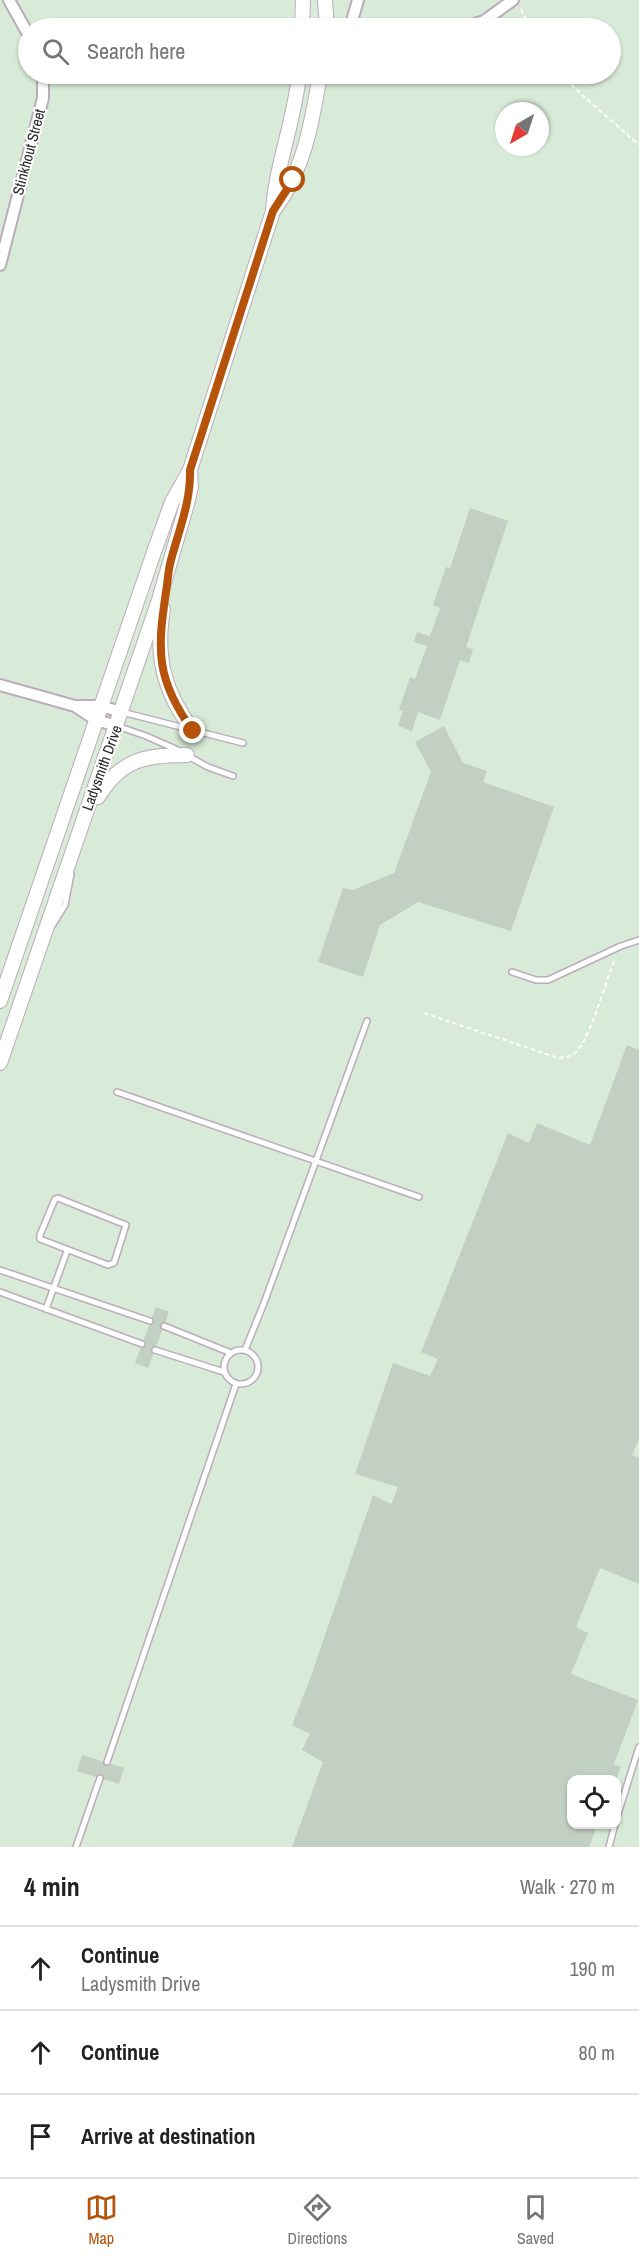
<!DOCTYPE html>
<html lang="en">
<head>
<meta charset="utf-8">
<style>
	body { margin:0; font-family:"Archivo Narrow",sans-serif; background:#f2f2f2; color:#222 }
	.controls { position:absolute; right:18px; bottom:18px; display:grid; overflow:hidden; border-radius:12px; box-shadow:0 2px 4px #0004 }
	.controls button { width:54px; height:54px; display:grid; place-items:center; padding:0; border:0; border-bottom:2px solid #e0e0e0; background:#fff; color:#222; font:30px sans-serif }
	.compass { position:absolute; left:495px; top:102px; width:54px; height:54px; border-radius:50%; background:#fff; box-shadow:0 2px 4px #0004; rotate:219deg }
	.stop { position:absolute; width:18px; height:18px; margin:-14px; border:4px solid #b45309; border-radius:50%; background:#fff }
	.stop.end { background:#b45309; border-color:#fff; box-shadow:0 2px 6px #0008 }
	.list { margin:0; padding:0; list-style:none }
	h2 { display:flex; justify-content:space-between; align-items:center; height:78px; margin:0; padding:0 24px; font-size:26px }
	h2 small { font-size:20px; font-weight:400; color:#767676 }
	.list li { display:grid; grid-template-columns:39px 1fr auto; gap:18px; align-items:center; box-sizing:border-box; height:84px; padding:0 24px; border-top:2px solid #e0e0e0 }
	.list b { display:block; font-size:22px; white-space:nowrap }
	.list p { margin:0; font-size:20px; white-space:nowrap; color:#767676 }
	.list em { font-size:20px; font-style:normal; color:#767676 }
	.icon { flex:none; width:33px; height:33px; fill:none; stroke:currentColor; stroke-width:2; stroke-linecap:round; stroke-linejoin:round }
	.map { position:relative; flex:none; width:639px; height:1847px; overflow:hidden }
	.search { position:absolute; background:#fff; box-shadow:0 2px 4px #0004; left:18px; right:18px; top:18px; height:66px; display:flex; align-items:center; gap:15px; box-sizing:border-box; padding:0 21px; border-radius:33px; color:#767676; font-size:22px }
	.sheet { height:330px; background:#fff }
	nav { display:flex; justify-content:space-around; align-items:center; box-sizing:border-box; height:84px; border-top:2px solid #e0e0e0; background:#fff; font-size:16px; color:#767676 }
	nav a { display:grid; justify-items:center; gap:3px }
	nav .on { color:#b45309 }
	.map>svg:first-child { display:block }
	.building { fill:#c1d0c2 }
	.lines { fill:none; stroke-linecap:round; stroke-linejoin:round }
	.service-casing { stroke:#bcacb8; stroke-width:8 }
	.minor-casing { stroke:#bcacb8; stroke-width:14 }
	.tertiary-casing { stroke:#bcacb8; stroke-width:16 }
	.path { stroke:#fff; stroke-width:2; stroke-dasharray:4.5 3; stroke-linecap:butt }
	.service { stroke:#fff; stroke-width:5 }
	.minor { stroke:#fff; stroke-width:10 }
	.tertiary { stroke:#fff; stroke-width:14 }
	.route { stroke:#b45309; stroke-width:8 }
	.labels { text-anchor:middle; stroke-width:4.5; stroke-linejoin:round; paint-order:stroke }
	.street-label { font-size:15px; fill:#272727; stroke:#fff }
</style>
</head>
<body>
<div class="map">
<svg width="639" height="1847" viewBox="0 0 639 1847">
	<rect width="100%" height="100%" fill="#d8ebd8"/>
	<g class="building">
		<polygon points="470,508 508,521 466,647 473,649 469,663 460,660 440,720 418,712 412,731 398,726 403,711 399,710 410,677 415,679 427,646 414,642 417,632 430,636 440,608 433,605 446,567 450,568"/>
		<polygon points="444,726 463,763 487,771 483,782 554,807 511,931 418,902 380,925 363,977 318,962 343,888 353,890 394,873 431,772 415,742"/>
		<polygon points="627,1045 639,1050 639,1439 632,1455 639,1458 639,1584 600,1568 576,1627 588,1633 571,1674 638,1700 614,1764 621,1767 616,1780 572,1780 572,1824 598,1824 589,1847 292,1847 323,1762 302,1750 310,1734 292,1725 310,1679 373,1495 391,1504 398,1487 355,1474 393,1363 430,1376 438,1359 421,1352 508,1133 529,1143 537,1123 590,1145"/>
		<polygon points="156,1307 169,1312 148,1368 135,1363"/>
		<polygon points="82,1755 124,1768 119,1784 77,1771"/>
	</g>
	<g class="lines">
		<g class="service-casing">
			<g id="service">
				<polyline points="122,712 243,743"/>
				<polyline points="117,726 146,736 180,751"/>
				<polyline points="188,756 208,767 233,776"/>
				<polyline points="52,926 65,905 71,874"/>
				<polyline points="512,972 536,980 548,980 621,946 639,940"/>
				<polyline points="117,1092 419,1197"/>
				<polygon points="58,1198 126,1225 114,1263 108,1265 40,1239 40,1235 55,1199"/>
				<polyline points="0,1270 150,1321"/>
				<polyline points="0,1292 142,1344"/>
				<polyline points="46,1309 67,1251"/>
				<polyline points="164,1326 231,1353"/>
				<circle cx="241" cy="1367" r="17"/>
				<polyline points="155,1350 224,1372"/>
				<polyline points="245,1350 264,1303 367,1021"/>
				<polyline points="107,1762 236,1384"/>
				<polyline points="616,1820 639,1747"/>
				<polyline points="76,1847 100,1778"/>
				<polyline points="609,1847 615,1824"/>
			</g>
		</g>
		<g class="minor-casing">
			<g id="minor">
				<polyline points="9,0 28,34"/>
				<polyline points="350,28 358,0"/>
				<polyline points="463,28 484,21 513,0"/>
				<polyline points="0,265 43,98 43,74"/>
				<polyline points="0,685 75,706 96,720 117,726"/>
				<polyline points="75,706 100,706 122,712"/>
			</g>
		</g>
		<g class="tertiary-casing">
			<g id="tertiary">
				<polyline points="325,0 327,28"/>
				<polyline points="302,28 303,0"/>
				<path d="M273,211C304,171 312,123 320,74"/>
				<path d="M163,609C155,657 164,692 193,731"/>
				<path d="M98,797C121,759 145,755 187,755"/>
				<path d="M0,1001L154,552L172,502L190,470L273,211C276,164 295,120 299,74"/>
				<polyline points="0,1063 159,600 187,504 191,487 190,470"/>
			</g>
		</g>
		<g class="path">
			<polyline points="521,9 530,28"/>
			<polyline points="553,74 561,77"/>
			<polyline points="560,74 580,93 639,145"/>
			<path d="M424,1013L558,1058C563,1057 569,1057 572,1055C589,1046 606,979 615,959"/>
		</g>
		<use href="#service" class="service"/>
		<use href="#minor" class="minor"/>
		<use href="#tertiary" class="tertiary"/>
	</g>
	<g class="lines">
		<path class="route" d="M193,731C156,680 157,651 166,592C168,581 168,570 171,560C179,530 191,501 190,470L273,211L293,180"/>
	</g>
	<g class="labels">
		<g class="street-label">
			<text transform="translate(29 152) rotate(-75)" y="5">Stinkhout Street</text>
			<text transform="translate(102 768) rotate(-70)" y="5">Ladysmith Drive</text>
		</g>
	</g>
</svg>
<div class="controls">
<button><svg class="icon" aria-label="locate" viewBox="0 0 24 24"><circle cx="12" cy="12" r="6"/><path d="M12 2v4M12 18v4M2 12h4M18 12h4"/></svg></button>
</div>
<svg class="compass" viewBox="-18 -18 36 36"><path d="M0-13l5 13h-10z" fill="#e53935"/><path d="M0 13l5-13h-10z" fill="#767676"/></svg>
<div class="stop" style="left:293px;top:180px"></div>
<div class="stop end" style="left:193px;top:731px"></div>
<div class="search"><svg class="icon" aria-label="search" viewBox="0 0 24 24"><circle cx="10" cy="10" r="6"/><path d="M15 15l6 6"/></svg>Search here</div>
</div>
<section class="sheet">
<h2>4 min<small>Walk · 270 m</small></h2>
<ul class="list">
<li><svg class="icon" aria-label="ahead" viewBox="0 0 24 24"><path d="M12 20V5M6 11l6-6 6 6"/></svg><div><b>Continue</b><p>Ladysmith Drive</p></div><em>190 m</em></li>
<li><svg class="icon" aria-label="ahead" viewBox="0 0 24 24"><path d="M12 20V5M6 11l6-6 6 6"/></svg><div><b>Continue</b></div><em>80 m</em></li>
<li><svg class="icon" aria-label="arrive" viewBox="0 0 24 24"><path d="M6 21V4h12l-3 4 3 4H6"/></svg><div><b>Arrive at destination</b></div></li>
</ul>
</section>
<nav>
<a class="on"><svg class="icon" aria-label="map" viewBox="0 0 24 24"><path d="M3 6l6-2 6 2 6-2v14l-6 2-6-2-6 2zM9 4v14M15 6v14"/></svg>Map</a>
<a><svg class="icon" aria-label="directions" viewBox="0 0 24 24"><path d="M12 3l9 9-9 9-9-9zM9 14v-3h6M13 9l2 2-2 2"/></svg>Directions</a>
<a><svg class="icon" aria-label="saved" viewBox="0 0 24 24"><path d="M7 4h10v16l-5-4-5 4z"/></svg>Saved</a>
</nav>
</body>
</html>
